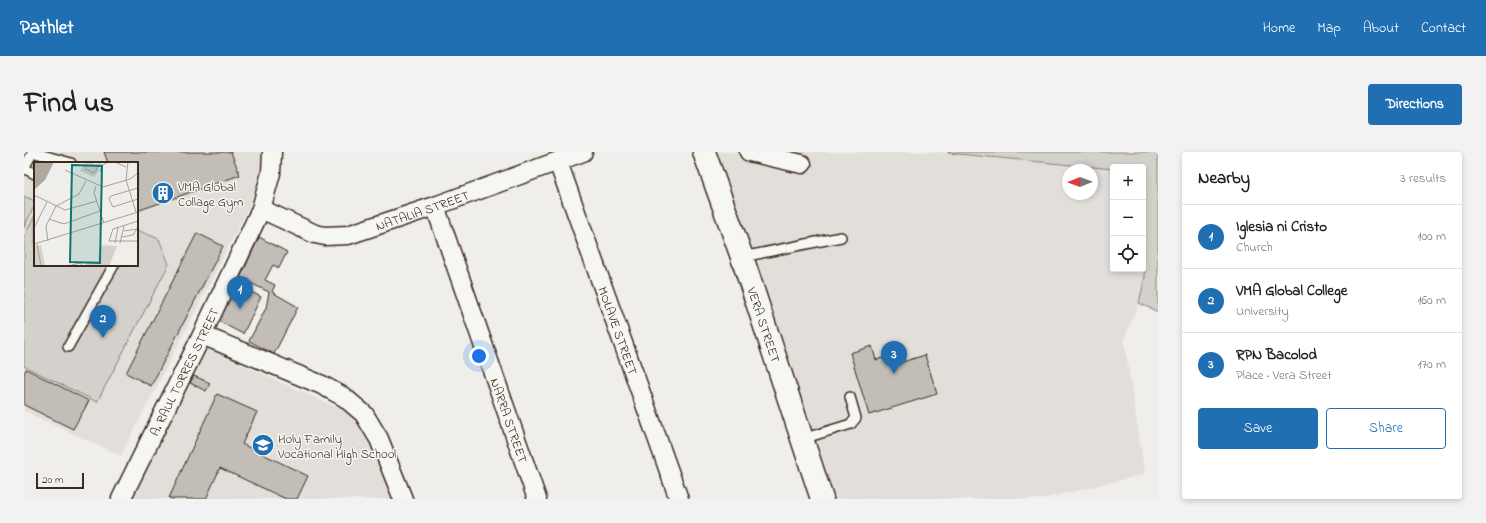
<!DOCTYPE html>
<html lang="en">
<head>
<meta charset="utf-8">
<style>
	body { margin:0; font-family:"Indie Flower",sans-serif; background:#f2f2f2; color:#222 }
	.controls { position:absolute; right:12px; top:12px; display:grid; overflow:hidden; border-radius:4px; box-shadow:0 2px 6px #0003 }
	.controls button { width:36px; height:36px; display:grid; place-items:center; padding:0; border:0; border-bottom:1px solid #e0e0e0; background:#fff; color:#222; font:20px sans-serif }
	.compass { position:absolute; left:1038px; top:12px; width:36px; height:36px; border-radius:50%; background:#fff; box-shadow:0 2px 6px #0003; rotate:269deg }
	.scale { position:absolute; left:12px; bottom:10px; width:48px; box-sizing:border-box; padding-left:4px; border:2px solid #3b2a1e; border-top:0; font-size:11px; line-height:14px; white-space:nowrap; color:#3b2a1e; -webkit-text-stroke:3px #f6f6f2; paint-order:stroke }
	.you { position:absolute; left:455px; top:204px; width:14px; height:14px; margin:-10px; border:3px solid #fff; border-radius:50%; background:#1a73e8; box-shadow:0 0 0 6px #1a73e833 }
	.badge { display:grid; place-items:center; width:26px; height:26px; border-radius:50%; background:#1f6fb2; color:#fff; font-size:13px; font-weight:700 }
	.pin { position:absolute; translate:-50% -33px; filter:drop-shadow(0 1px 2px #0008) }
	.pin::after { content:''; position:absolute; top:21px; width:14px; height:12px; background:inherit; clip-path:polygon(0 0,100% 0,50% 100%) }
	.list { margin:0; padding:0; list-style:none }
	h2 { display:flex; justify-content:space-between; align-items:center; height:52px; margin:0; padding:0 16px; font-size:17px }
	h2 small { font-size:13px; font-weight:400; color:#767676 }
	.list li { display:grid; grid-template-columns:26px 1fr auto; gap:12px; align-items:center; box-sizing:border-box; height:64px; padding:0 16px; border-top:1px solid #e0e0e0 }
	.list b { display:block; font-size:15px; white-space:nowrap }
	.list p { margin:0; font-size:13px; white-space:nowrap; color:#767676 }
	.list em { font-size:13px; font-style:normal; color:#767676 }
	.actions { display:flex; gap:8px; padding:12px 16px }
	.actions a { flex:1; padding:9px 0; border:1px solid #1f6fb2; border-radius:4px; text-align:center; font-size:14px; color:#1f6fb2 }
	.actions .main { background:#1f6fb2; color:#fff }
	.icon { flex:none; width:22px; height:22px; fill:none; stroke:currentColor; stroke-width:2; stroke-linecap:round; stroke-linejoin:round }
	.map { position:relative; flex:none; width:1134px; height:347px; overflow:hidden; border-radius:4px }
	header { display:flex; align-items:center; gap:24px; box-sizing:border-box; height:56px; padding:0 20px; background:#1f6fb2; color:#fff }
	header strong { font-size:19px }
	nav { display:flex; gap:22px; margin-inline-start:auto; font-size:14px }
	.intro { display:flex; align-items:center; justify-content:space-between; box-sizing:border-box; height:96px; padding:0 24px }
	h1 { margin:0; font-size:28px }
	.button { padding:10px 18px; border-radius:4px; background:#1f6fb2; color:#fff; font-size:14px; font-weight:700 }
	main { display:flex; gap:24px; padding:0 24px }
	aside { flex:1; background:#fff; border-radius:4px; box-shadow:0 2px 6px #0003 }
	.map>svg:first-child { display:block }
	.built { fill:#e2dfdb; fill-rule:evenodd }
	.green { fill:#d4d1cc; stroke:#887e75 }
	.building { fill:#c2bdb7; stroke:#3b2a1e }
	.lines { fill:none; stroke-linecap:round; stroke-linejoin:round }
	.lane-casing { stroke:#3b2a1e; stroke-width:12 }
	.street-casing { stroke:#3b2a1e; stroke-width:21 }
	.secondary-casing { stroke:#3b2a1e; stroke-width:25 }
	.lane { stroke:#f6f6f2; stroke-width:9 }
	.street { stroke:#f6f6f2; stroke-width:18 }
	.secondary { stroke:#f6f6f2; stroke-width:22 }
	.labels { text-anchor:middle; stroke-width:3; stroke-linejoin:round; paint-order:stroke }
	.poi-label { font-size:13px; fill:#3b2a1e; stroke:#f6f6f2; text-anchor:start }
	.street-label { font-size:13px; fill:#3b2a1e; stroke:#f6f6f2 }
	.inset-road { fill:none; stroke:#a7a098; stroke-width:1 }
	.view { fill:#0f766e; fill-opacity:0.15; stroke:#0f766e; stroke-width:2 }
	.inset-edge { fill:none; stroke:#3b2a1e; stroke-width:2 }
</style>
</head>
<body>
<header>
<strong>Pathlet</strong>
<nav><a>Home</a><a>Map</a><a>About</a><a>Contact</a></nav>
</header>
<div class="intro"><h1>Find us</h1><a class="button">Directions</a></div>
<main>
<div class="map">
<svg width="1134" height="347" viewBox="0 0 1134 347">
	<rect width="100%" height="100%" fill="#efeeea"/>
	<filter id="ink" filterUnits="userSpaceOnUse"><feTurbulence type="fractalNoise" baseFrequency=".025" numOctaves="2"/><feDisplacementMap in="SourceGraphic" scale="8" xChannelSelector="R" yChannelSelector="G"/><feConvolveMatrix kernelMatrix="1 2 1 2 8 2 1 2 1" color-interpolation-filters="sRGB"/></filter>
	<g filter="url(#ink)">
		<g class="built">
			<path d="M0,0H240L232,41L97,304L0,259ZM11,11H113V113H11Z"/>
			<path d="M689,0H915L1089,17V117H1119V109L1121,125L1115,151L1100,188L1121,322L1019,347H805ZM1044,18H1068V42H1044Z"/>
			<polygon points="179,195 332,264 359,322 367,347 105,347"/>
		</g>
		<g class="green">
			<polygon points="924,0 1134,0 1134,160 1115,151 1121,125 1119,109 1119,15 1089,15 1089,17 924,1"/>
			<polygon points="0,44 11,49 11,52 0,76"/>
			<polygon points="11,63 11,113 113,113 113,78 135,87 145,112 73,250 0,214 0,85"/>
		</g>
		<g class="building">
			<polygon points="80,0 207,0 216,23 113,59 113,11 84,11"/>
			<polygon points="173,81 199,94 127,234 102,221"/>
			<polygon points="235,85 263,100 255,116 249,113 241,128 251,133 248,140 274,155 250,202 225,189 242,156 245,140 216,126"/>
			<polygon points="212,132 237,145 219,182 194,169"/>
			<polygon points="848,194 852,208 872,202 875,211 901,203 913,242 845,263 826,201"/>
			<polygon points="2,217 65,249 49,277 0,253 0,221"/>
			<polygon points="170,224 186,231 182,239 166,231"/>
			<polygon points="193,242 233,260 218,292 284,324 273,347 262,347 196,316 182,347 148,347 145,346"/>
		</g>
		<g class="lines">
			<g class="lane-casing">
				<g id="lane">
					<polyline points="8,0 47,11"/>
					<polyline points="0,16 9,0"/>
					<polyline points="0,16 11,22"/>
					<polyline points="718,105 817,85"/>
					<polyline points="44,195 90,113"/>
					<polyline points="778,287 827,272 832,266 826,245"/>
				</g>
			</g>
			<g class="street-casing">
				<g id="street">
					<polyline points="725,0 778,12"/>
					<path id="s1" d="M534,10L655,347"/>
					<path id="s2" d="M411,54L513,347"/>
					<path id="s3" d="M237,57L291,82L301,84L324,83L411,54L559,0"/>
					<polyline points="178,183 298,233 320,245 340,262 355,287 379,347"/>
					<path id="s4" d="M97,347L178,183L237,57L247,21L248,0"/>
				</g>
			</g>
			<g class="secondary-casing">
				<g id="secondary">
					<path id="s5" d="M680,0L718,105L798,347"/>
				</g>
			</g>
			<use href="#lane" class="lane"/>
			<use href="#street" class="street"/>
			<use href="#secondary" class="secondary"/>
		</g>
	</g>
	<defs>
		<g id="building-disc" transform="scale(1.15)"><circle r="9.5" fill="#1f6fb2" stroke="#f6f6f2"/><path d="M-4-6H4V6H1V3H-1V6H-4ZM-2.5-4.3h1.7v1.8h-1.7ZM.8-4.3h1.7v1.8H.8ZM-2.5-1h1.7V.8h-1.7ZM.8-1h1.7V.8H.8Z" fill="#fff"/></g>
		<g id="school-disc" transform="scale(1.15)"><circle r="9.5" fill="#1f6fb2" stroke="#f6f6f2"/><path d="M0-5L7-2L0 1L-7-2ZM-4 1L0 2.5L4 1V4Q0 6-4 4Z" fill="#fff"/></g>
	</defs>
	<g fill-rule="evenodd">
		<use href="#building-disc" x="139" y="41"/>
		<use href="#school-disc" x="239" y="293"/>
	</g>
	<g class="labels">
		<g class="poi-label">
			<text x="154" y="39">VMA Global<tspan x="154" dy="15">Collage Gym</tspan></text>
			<text x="254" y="291">Holy Family<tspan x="254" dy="15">Vocational High School</tspan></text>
		</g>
		<g class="street-label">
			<text dy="5" stroke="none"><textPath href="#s3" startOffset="171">NATALIA STREET</textPath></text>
			<text dy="5" stroke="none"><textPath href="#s5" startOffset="183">VERA STREET</textPath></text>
			<text dy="5" stroke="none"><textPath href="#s1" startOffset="179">MOLAVE STREET</textPath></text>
			<text dy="5" stroke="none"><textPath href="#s4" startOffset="142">A. RAUL TORRES STREET</textPath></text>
			<text dy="5" stroke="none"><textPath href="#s2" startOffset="227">NARRA STREET</textPath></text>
		</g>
	</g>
	<g transform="translate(10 10)">
		<rect width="104" height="104" fill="#efeeea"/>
		<path d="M51,0H60V3L66,0L64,10L60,15L46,9ZM7,83L11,104H0V84ZM66,83L83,84L75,104H51L53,99H64Z" fill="#d4d1cc"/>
		<path d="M0,0H20L11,18L0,28Z" fill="#afa8a1"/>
		<path class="inset-road" d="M81,0L92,5M94,0L92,18L102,50M51,7L60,11L68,0M31,8L69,25L96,17L104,11M66,10L68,3L75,0M62,24L60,31L70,61M104,26L77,34L75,37L79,45L104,37M0,35L2,34L31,48L63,39M15,57L30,62L66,49M104,59L79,67L75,79H104M0,66L13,40M90,69L103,67M88,75L99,73L104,65M14,79L12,64L22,44L45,32L52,19M81,81L84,66M86,81L90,64M0,82L104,50M3,82L7,104M34,104L46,101L49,104"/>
		<path class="view" d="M38,3L68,4L66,101L36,100Z"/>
		<rect width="104" height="104" class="inset-edge"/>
	</g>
</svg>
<div class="controls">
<button>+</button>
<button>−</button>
<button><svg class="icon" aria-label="locate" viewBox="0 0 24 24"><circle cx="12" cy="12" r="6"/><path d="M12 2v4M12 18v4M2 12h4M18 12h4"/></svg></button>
</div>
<svg class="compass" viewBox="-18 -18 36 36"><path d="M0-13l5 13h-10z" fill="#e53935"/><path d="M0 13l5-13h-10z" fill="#767676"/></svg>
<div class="scale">20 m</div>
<div class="you"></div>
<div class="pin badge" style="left:216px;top:157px">1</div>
<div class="pin badge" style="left:79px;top:186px">2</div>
<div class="pin badge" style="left:870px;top:222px">3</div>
</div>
<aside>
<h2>Nearby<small>3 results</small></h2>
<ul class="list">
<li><span class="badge">1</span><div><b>Iglesia ni Cristo</b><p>Church</p></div><em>100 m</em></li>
<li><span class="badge">2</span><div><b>VMA Global College</b><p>University</p></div><em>160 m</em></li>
<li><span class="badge">3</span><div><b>RPN Bacolod</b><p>Place · Vera Street</p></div><em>170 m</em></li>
</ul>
<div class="actions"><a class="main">Save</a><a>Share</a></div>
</aside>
</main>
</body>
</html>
